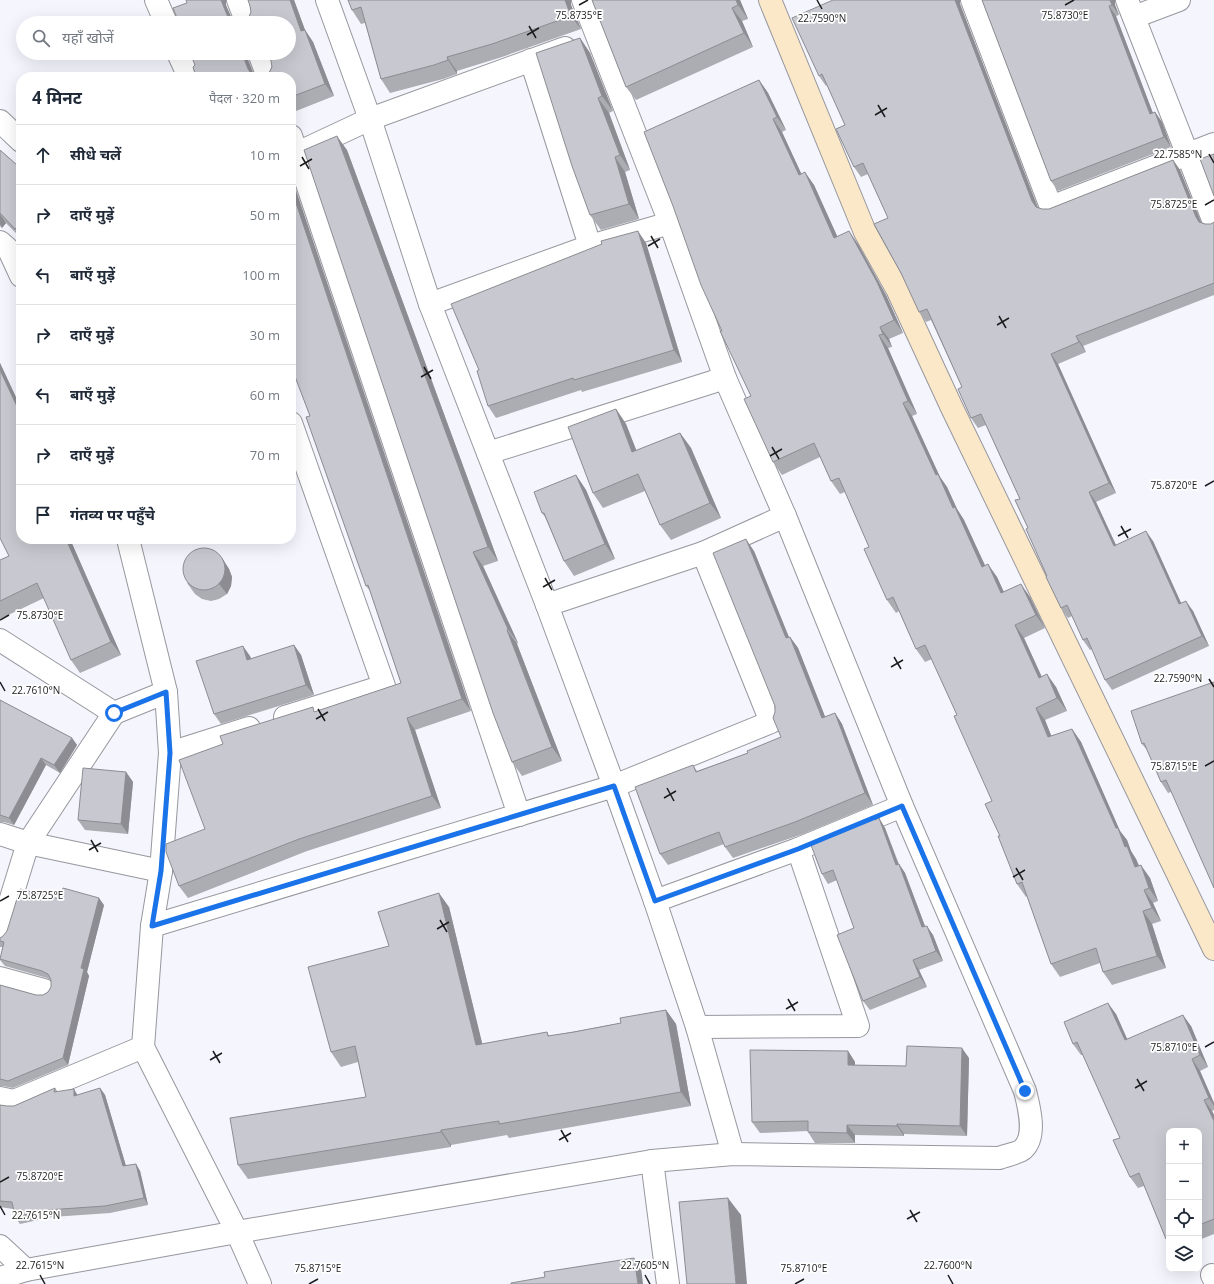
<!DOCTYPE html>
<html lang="hi">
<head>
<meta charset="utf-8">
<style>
	body { margin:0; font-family:"Open Sans","Noto Sans Devanagari",sans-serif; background:#f6f6f7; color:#1f2937 }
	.controls { position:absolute; right:12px; bottom:12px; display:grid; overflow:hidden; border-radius:8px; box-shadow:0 4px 16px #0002 }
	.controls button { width:36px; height:36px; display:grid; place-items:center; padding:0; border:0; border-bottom:1px solid #e0e1e3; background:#fff; color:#1f2937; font:20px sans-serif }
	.stop { position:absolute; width:12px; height:12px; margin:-9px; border:3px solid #1a73e8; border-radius:50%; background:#fff }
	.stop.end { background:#1a73e8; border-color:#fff; box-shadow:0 1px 4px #0008 }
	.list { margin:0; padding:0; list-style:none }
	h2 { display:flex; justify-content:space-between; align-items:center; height:52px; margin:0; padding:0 16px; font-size:17px }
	h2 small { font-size:13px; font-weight:400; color:#747a83 }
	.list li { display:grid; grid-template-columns:26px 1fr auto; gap:12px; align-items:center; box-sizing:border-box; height:60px; padding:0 16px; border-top:1px solid #e0e1e3 }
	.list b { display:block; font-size:15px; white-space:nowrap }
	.list em { font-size:13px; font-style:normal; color:#747a83 }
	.icon { flex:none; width:22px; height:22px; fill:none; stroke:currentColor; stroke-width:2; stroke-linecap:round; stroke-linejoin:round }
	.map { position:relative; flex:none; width:1214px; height:1284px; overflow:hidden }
	.search { position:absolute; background:#fff; box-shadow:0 4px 16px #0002; left:16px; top:16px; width:280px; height:44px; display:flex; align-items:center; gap:10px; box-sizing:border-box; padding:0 14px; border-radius:22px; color:#747a83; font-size:15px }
	.panel { position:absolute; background:#fff; box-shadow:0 4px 16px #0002; left:16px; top:72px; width:280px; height:472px; border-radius:16px }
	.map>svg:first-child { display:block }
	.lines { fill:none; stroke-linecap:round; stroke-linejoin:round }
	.street-casing { stroke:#97979e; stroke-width:24 }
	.secondary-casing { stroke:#97979e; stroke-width:24 }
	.street { stroke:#fff; stroke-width:22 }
	.secondary { stroke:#fae8c9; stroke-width:22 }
	.wall { fill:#acacb3 }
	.shaded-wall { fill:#8c8c92 }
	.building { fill:#c8c8d0; stroke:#8c8c92 }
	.route { stroke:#1a73e8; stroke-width:5 }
	.ticks { fill:none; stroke:#1c1c1f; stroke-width:1.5 }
	.ticks-label { font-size:10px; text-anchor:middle; fill:#1c1c1f; stroke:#fff; stroke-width:3.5; stroke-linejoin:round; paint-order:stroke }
</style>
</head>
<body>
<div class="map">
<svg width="1214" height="1284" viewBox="0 0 1214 1284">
	<rect width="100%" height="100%" fill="#f4f5fd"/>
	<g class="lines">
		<g class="street-casing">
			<g id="street">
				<polyline points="156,0 166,23"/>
				<polyline points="238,0 247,23"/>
				<polyline points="327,0 370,119 430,304 547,605 614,786 655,901 697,1027 733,1154"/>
				<polyline points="972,0 1051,207 1214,144"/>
				<polyline points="1127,0 1214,222"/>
				<polyline points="1134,17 1179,0"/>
				<polyline points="178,53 189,77"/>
				<polyline points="259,53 268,77"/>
				<polyline points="531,60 590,246"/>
				<polyline points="0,121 21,141"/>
				<polyline points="291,136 519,815"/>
				<polyline points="291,156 370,119 565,48"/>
				<polyline points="0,242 9,250 21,276"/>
				<polyline points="430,304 590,246 670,223"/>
				<polyline points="488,453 725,378 670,223 583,0"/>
				<polyline points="128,539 166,692 170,753 161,871 152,926 143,1047 237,1232 260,1284"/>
				<polyline points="703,553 785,516"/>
				<polyline points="0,640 114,713 166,692"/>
				<polyline points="285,717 384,686 291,423"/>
				<polyline points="170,753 249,728"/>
				<polyline points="0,834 28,843 161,871"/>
				<polyline points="798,849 902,806"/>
				<polyline points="655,901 798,849 858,1026 697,1027"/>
				<polyline points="152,926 614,786 771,722 703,553 547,605"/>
				<polyline points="0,934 28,843 114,713"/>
				<polyline points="0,978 44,990"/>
				<polyline points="0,1098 14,1101 143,1047"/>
				<polyline points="652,1161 668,1284"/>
				<polyline points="0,1246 26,1270"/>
				<polyline points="1212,1275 1214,1279"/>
				<path d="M0,1278L26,1270L237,1232L652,1161L733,1154L999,1158C1004,1156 1019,1153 1023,1149C1037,1136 1029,1107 1025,1091L902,806L785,516L725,378"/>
			</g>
		</g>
		<g class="secondary-casing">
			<polyline id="secondary" points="770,0 865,232 897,289 952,408 1214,949"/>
		</g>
		<use href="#street" class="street"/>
		<use href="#secondary" class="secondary"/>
	</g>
	<g class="wall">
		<polygon points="248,0 294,0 305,30 313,42 334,96 291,113 291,77 264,77 269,73 289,23 243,22 248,19 251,12 250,6"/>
		<polygon points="348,0 571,0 571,5 581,29 502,57 457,71 457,74 443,79 390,93 381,79 365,23 361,24 352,10"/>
		<polygon points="592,0 740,0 748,19 742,21 753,47 636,100 626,87"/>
		<polygon points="833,0 960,0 960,4 1038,207 1042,209 1049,209 1173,160 1180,170 1201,222 1205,224 1211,224 1214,222 1214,295 1083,346 1086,352 1058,364 1116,493 1096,502 1116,545 1153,541 1181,603 1193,611 1209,646 1112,690 1105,680 1092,649 1090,650 1083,640 1072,616 1068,618 1061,608 1028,528 1020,499 986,425 978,428 971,418 962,387 931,320 926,322 919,312 888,218 868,174 861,177 854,167 845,125 827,85 826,86 819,76"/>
		<polygon points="982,0 1115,5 1119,15 1116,16 1153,113 1155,112 1162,122 1171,147 1058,191 1051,181"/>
		<polygon points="580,38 590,53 613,111 609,113 630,170 625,172 639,219 601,230 590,215"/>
		<polygon points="759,80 768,93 786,130 782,132 801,174 814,185 837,237 858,244 886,295 903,333 889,339 892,347 888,348 917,414 912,416 940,477 947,487 957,509 964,520 985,565 997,577 1004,592 1030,597 1045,628 1024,638 1042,677 1056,687 1067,711 1045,720 1051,736 1072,729 1081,742 1120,831 1127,840 1131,851 1136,859 1139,865 1150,878 1158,901 1153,903 1161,921 1152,924 1166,968 1112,985 1103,972 1100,963 1060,977 1051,964 1027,896 1026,897 1017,884 1000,836 992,801 957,715 932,659 925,662 916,649 899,611 896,613 887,600 869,547 845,492 840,494 831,481 820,457 782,475 773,462 751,396 722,331"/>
		<polygon points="0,150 17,165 21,163 21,238 6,223 2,228 0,226"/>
		<polygon points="347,150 498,561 483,566 518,643 517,644 562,761 522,776 512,762"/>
		<polygon points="646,243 682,362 582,392 581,390 496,418 488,406 479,370"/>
		<polygon points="0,363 21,408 21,539 70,539 121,655 80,673 71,660 44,598 0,619 0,560 9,556 0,538"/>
		<polygon points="616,409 626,424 636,451 680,433 691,448 721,518 671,540 660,525 645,491 603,508 593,493"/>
		<polygon points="310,416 471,711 415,730 441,808 307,851 188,898 179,886 205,829 316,712 401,683 370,591 366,586"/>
		<polygon points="576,475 586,490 615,559 574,576 564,561 545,517 542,513"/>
		<polygon points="754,551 789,637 790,637 798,648 825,717 835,713 842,724 873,805 803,834 733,858 725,847 724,844 668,865 660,854 693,765 697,771 748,753 781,737 775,712"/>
		<polygon points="222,558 229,569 232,577 231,586 227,594 219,599 211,601 202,599 195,594 187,583"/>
		<polygon points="294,645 301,655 314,695 221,724 214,714 250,656 251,659"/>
		<polygon points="1214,682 1171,792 1168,793 1161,782 1147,750 1142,744"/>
		<polygon points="0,700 72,738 77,745 60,773 46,765 14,825 4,822 0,822"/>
		<polygon points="126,772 133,782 128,834 85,830 78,820"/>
		<polygon points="875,818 876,820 879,818 885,828 899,864 905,873 925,926 933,935 943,961 919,970 927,987 870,1010 863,1001 854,928 837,880 828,884 822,874"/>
		<polygon points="60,899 104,905 87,972 89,976 68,1065 13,1088 3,1086 0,1086 0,985 36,995 43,995 48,992 51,987 51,980 47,978 5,966 0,960 3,947 0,947 0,938"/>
		<polygon points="449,907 482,1044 547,1032 549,1036 621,1023 666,1010 676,1024 691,1106 509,1138 507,1135 451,1145 451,1147 248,1179 238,1165 366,1097 358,1062 341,1067 331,1052 389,946"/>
		<polygon points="1116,1014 1127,1039 1191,1026 1208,1067 1200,1071 1214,1103 1214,1110 1212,1111 1214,1115 1214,1234 1199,1240 1199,1131 1169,1131 1169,1242 1166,1239 1144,1186 1138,1188 1130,1177 1120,1138 1083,1055 1081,1055 1073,1044"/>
		<polygon points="848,1051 855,1062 855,1065 906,1066 969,1058 967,1136 904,1134 904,1136 855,1135 855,1143 815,1143 808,1132 808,1131 760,1133 752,1122"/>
		<polygon points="55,1088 58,1092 78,1095 100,1088 105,1095 126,1166 136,1164 140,1171 148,1205 110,1213 52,1217 20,1224 15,1217 13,1209 0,1207 0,1105 7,1106 14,1106"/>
	</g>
	<g class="shaded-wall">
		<polygon points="221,0 226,0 226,5 234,23 232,23 227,15"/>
		<polygon points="290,0 294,0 305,30 313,42 334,96 325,84 301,31"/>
		<polygon points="565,0 571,0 571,5 581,29 571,16"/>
		<polygon points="736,0 740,0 748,19 738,5"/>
		<polygon points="955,0 960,0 960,4 1039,211 1032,201"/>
		<polygon points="1110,0 1115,0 1115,5 1119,15 1112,5"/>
		<polygon points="1109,6 1116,16 1157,124 1150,114"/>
		<polygon points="732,8 742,21 753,47 744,33"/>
		<polygon points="580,38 590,53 613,111 602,96"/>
		<polygon points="242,53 247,53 247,57 255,77 253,77 248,69"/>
		<polygon points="447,57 457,71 457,74 448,60"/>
		<polygon points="759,80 768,93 786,130 777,117"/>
		<polygon points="598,98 609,113 630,170 620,155"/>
		<polygon points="1155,112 1162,122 1171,147 1164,137"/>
		<polygon points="773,119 782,132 808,188 799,175"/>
		<polygon points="337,136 347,150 498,561 488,547"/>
		<polygon points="615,157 625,172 639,219 629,204"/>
		<polygon points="1173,160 1180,170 1203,227 1196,217"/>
		<polygon points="805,172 814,185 844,251 834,238"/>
		<polygon points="291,175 471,711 462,699 291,188"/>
		<polygon points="0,214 6,223 2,228 0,224"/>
		<polygon points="638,231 646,243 682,362 674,350"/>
		<polygon points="849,231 858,244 886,295 903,333 894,320"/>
		<polygon points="880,327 889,339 892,347 883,334"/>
		<polygon points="879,335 888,348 917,414 908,401"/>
		<polygon points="1076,336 1083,346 1086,352 1079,342"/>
		<polygon points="1051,354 1058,364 1116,493 1109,483"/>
		<polygon points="0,363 21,408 21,415 0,370"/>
		<polygon points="903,403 912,416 940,477 947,487 957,509 964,520 991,579 982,567 936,475"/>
		<polygon points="616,409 626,424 643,467 632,452"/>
		<polygon points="680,433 691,448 721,518 710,503"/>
		<polygon points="576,475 586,490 615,559 605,544"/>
		<polygon points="1089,492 1096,502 1121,556 1114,546"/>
		<polygon points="1146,531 1153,541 1186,614 1179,604"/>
		<polygon points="66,539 70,539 121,655 111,642"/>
		<polygon points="746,539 754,551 794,650 786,638"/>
		<polygon points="473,552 483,566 518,643 508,629"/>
		<polygon points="222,558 229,569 232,577 231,586 227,594 219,584"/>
		<polygon points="988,564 997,577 1010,606 1001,593"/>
		<polygon points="1021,584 1030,597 1045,628 1036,615"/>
		<polygon points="1186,601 1193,611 1209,646 1202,636"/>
		<polygon points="1015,625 1024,638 1048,691 1039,678"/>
		<polygon points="507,630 517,644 562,761 552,747"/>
		<polygon points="790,637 798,648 830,729 822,718"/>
		<polygon points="294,645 301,655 314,695 306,685"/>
		<polygon points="243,646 250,656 255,670 247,660"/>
		<polygon points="1047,674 1056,687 1067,711 1057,698"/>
		<polygon points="1036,708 1045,720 1057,750 1048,737"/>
		<polygon points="835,713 842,724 873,805 865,793"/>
		<polygon points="407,718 415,730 441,808 432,796"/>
		<polygon points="1072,729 1081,742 1120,831 1127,840 1131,851 1136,859 1144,880 1135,867 1116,828"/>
		<polygon points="72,738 77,745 60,773 54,765"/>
		<polygon points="41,758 46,765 14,825 9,818"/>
		<polygon points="126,772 133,782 128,834 121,824"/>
		<polygon points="879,818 885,828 900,869 899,864 905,873 929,937 922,927 896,865"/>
		<polygon points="1141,865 1150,878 1158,901 1149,888"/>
		<polygon points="1144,890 1153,903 1161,921 1152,908"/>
		<polygon points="439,893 449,907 486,1059 476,1045"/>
		<polygon points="99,898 104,905 87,972 89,976 68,1065 63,1058 81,968"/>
		<polygon points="1143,911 1152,924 1166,968 1157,956"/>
		<polygon points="927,926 933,935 943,961 936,951"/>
		<polygon points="913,960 919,970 927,987 920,977"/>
		<polygon points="1108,1003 1116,1014 1133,1052 1125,1040"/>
		<polygon points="666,1010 676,1024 691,1106 681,1092"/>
		<polygon points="1183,1015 1191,1026 1208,1067 1200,1055"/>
		<polygon points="962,1048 969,1058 967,1136 960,1126"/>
		<polygon points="848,1051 855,1062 855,1075 848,1065"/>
		<polygon points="1192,1059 1200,1071 1214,1103 1214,1106 1209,1098"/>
		<polygon points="100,1088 105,1095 128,1173 123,1166"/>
		<polygon points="74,1089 78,1096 74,1096"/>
		<polygon points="1204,1100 1212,1111 1214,1115 1214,1121"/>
		<polygon points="897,1124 904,1134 904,1136 897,1126"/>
		<polygon points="847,1125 855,1135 855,1143 847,1133"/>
		<polygon points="441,1130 451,1145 451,1147 441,1132"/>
		<polygon points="136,1164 140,1171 148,1205 144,1198"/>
		<polygon points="728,1198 741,1215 747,1284 736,1284"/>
		<polygon points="634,1258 641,1267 643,1284 638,1284"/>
	</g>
	<g class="building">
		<polygon points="186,0 221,0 227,15 231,21 236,23 179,23 173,8 187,3"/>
		<polygon points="248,0 290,0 301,31 305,30 325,84 291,97 291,77 261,77 264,77 269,73 272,67 271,61 268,53 289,53 289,23 239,23 243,22 248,19 251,12 250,6"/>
		<polygon points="348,0 565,0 571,16 492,44 447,57 448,60 434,65 381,79 361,7 352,10"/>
		<polygon points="592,0 736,0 738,5 732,8 744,33 626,87"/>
		<polygon points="833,0 955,0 1032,201 1036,207 1042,209 1049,209 1173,160 1196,217 1199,222 1205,224 1211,224 1214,222 1214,283 1076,336 1079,342 1051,354 1109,483 1089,492 1114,546 1146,531 1179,604 1186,601 1202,636 1105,680 1087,638 1083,640 1067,605 1061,608 1046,577 1047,576 1026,529 1028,528 1015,500 1020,499 981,414 971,418 958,389 962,387 927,309 919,312 901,273 874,224 888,218 863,163 854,167 836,129 845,125 822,74 819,76 792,18"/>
		<polygon points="982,0 1110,0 1112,5 1109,6 1150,114 1155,112 1164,137 1051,181"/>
		<polygon points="580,38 602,96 598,98 620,155 615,157 629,204 590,215 572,166 536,53"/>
		<polygon points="190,53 242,53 248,69 252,75 257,77 196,77 193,67 195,65"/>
		<polygon points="759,80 777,117 773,119 799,175 805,172 834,238 849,231 877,282 894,320 880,327 883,334 879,335 908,401 903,403 936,475 938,474 953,508 955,507 982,567 988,564 1001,593 1021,584 1036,615 1015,625 1039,678 1047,674 1057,698 1036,708 1048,737 1072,729 1116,828 1118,828 1125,847 1127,846 1135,867 1141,865 1149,888 1144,890 1152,908 1143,911 1157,956 1103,972 1096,948 1051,964 1022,882 1017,884 998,836 1000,836 985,804 992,801 954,716 957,715 925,645 916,649 893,597 887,600 864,549 869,547 839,478 831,481 814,443 773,462 744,399 751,396 720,331 722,331 701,285 673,206 644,132"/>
		<polygon points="337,136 488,547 473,552 508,629 507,630 552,747 512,762 493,713 304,150"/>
		<polygon points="0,150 17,165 21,163 21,223 15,229 0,213"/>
		<polygon points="1214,154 1214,196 1200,159"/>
		<polygon points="291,188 462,699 407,718 432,796 299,839 179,886 166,852 166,844 205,829 179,760 223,744 220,736 313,707 314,712 401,683 368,585 366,586 306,417 310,416 291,366"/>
		<polygon points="638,231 674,350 574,380 573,378 488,406 477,371 479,370 451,304 602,244 601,241"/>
		<polygon points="0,370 21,415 21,423 18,425 21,432 21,539 66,539 111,642 71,660 37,583 0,601 0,560 9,556 0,538"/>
		<polygon points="616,409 632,452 680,433 710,503 660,525 638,474 593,493 568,427"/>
		<polygon points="576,475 605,544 564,561 544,513 542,513 534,492"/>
		<polygon points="746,539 786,638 790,637 822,718 835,713 865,793 795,822 725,847 719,832 660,854 635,787 693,765 696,772 748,753 747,751 781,737 773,718 775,712 775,706 713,553"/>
		<circle cx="204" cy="569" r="21"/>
		<polygon points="294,645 306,685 214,714 196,661 243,646 247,660"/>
		<polygon points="1214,682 1214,888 1166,780 1161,782 1144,743 1142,744 1131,711"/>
		<polygon points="0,700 72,738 54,765 41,758 9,818 0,815"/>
		<polygon points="83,768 126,772 121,824 78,820"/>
		<polygon points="875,818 875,820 879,818 896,865 899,864 922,927 927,926 936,951 913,960 920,977 863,1001 837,935 854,928 833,870 822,874 811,845"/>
		<polygon points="63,888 99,898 81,968 84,969 63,1058 8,1081 0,1079 0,985 36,995 43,995 48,992 51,987 51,980 48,974 42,971 0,959 4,942 0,941 0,938 3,936 7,931 20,889 60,899"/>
		<polygon points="439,893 476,1045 547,1032 548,1036 574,1032 621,1023 620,1018 666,1010 681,1092 499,1124 499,1121 441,1130 441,1132 238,1165 230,1118 366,1097 355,1046 331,1052 308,967 389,946 378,912"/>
		<polygon points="1108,1003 1125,1040 1183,1015 1200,1055 1192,1059 1209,1098 1204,1100 1214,1121 1214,1219 1199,1225 1199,1131 1169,1131 1169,1238 1166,1239 1139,1173 1130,1177 1113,1140 1120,1138 1077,1042 1073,1044 1064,1022"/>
		<polygon points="907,1046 962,1048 960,1126 897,1124 897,1126 847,1125 847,1133 808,1132 808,1121 752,1122 750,1050 848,1051 848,1065 906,1066"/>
		<polygon points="55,1088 54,1092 74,1089 74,1096 100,1088 123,1166 136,1164 144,1198 105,1206 47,1210 15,1217 12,1202 0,1201 0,1105 7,1106 14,1106"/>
		<polygon points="728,1198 736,1284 687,1284 679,1202"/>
		<polygon points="634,1258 638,1284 511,1284 511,1283 545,1277 544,1272"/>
	</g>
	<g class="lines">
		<polyline class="route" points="114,713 166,692 170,753 161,871 152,926 614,786 655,901 798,849 902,806 1025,1091"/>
	</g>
	<path class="ticks" d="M817,0L822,9M579,5L588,0M1065,5L1074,0M529,26L536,38M527,35L539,28M878,105L885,117M875,115L887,108M1209,154L1214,163M302,157L309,169M300,166L312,159M1205,205L1214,200M651,236L658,248M648,246L660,239M999,316L1006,328M997,325L1009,318M424,367L431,379M421,377L433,370M772,447L779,459M770,456L782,449M1205,486L1214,481M1121,526L1128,538M1118,536L1131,529M545,578L552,590M543,587L555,580M0,620L9,615M894,657L901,669M891,667L903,660M1209,679L1214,687M0,682L5,691M318,709L325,721M316,719L328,712M1205,766L1214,761M667,788L674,801M664,798L676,791M91,840L98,852M89,850L101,843M1016,868L1023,880M1013,877L1025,870M0,901L9,896M440,920L447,932M437,929L449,922M788,999L795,1011M786,1009L798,1002M1205,1047L1214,1042M213,1051L220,1063M210,1060L222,1053M1137,1079L1144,1091M1135,1088L1147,1081M561,1130L568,1142M559,1140L571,1133M0,1182L9,1177M0,1206L5,1215M910,1210L917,1222M907,1219L920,1212M40,1275L45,1284M645,1275L650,1284M948,1275L953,1284M309,1284L318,1279M795,1284L804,1279"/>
	<g class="ticks-label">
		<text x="579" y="19">75.8735°E</text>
		<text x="1065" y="19">75.8730°E</text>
		<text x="822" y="22">22.7590°N</text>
		<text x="1178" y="158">22.7585°N</text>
		<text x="1174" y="208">75.8725°E</text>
		<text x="1174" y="489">75.8720°E</text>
		<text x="40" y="619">75.8730°E</text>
		<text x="1178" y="682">22.7590°N</text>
		<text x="36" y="694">22.7610°N</text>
		<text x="1174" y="770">75.8715°E</text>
		<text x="40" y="899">75.8725°E</text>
		<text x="1174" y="1051">75.8710°E</text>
		<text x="40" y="1180">75.8720°E</text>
		<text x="36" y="1219">22.7615°N</text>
		<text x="40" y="1269">22.7615°N</text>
		<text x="645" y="1269">22.7605°N</text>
		<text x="948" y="1269">22.7600°N</text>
		<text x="318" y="1272">75.8715°E</text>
		<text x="804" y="1272">75.8710°E</text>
	</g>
</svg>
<div class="controls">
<button>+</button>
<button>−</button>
<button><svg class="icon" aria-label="locate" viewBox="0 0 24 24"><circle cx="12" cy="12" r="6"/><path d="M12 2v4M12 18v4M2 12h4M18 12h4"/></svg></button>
<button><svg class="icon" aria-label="layers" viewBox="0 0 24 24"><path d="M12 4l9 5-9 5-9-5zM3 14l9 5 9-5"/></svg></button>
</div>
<div class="stop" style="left:114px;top:713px"></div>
<div class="stop end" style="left:1025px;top:1091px"></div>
<div class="search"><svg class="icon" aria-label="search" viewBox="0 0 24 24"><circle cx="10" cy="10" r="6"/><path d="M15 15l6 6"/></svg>यहाँ खोजें</div>
<section class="panel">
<h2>4 मिनट<small>पैदल · 320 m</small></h2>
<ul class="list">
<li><svg class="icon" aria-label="ahead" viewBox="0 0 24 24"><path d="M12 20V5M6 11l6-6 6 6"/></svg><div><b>सीधे चलें</b></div><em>10 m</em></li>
<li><svg class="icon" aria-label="right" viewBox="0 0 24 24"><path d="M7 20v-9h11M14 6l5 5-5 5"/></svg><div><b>दाएँ मुड़ें</b></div><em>50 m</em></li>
<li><svg class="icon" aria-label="left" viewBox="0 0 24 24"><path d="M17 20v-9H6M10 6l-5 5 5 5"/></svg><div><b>बाएँ मुड़ें</b></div><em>100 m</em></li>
<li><svg class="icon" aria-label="right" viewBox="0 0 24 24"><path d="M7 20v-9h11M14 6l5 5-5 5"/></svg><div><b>दाएँ मुड़ें</b></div><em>30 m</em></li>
<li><svg class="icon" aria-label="left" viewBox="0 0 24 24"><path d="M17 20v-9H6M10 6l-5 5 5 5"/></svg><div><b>बाएँ मुड़ें</b></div><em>60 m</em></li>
<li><svg class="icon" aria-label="right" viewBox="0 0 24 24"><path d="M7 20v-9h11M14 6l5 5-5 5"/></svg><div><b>दाएँ मुड़ें</b></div><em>70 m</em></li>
<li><svg class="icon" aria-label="arrive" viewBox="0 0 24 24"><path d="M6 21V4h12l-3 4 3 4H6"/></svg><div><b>गंतव्य पर पहुँचे</b></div></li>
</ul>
</section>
</div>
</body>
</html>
